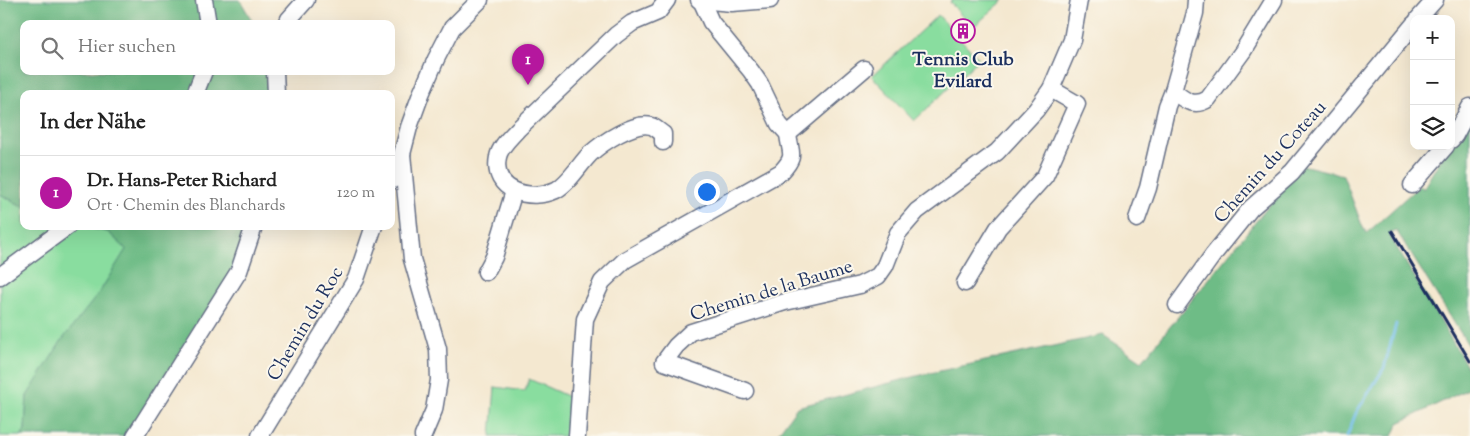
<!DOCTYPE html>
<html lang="de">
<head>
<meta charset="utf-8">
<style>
	body { margin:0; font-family:"Sorts Mill Goudy",serif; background:#f6f6f6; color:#222 }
	.controls { position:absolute; right:15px; top:15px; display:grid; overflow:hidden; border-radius:10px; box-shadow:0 5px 20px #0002 }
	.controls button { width:45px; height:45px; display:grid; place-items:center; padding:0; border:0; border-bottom:1px solid #e0e0e0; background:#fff; color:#222; font:25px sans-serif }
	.you { position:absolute; left:706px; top:191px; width:18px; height:18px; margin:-12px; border:4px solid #fff; border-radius:50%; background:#1a73e8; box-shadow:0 0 0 8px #1a73e833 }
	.badge { display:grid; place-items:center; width:32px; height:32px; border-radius:50%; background:#b5179e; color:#fff; font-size:16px; font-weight:700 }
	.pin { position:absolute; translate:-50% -41px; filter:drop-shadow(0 1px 2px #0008) }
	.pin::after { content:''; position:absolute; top:26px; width:18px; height:15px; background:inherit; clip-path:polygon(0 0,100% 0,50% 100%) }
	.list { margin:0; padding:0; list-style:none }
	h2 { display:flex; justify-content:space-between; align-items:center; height:65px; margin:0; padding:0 20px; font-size:21px }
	h2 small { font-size:16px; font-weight:400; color:#767676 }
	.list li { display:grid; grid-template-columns:32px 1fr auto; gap:15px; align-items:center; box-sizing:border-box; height:75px; padding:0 20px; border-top:1px solid #e0e0e0 }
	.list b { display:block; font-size:19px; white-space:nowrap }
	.list p { margin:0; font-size:16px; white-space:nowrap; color:#767676 }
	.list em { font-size:16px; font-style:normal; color:#767676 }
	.icon { flex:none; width:28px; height:28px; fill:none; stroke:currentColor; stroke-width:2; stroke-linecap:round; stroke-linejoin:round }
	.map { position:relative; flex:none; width:1470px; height:436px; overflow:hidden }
	.search { position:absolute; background:#fff; box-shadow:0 5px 20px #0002; left:20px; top:20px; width:375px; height:55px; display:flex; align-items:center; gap:12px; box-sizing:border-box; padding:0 18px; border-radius:10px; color:#767676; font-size:19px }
	.panel { position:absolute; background:#fff; box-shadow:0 5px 20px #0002; left:20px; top:90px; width:375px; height:140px; border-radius:10px }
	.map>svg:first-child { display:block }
	.green { fill:#89dd9f; stroke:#52867e }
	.forest { fill:#6ebc86; stroke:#447672 }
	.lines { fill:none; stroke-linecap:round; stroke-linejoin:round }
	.stream { stroke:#70beea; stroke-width:3 }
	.minor-casing { stroke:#677086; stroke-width:19 }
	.minor { stroke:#fff; stroke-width:16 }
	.rail { stroke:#1b2f5e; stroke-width:3 }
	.labels { text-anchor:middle; stroke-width:4; stroke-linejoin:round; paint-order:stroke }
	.poi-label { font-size:19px; font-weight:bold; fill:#1b2f5e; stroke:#fbf7ec }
	.street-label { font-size:19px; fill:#1b2f5e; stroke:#fbf7ec }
</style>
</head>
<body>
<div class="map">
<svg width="1470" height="436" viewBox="0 0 1470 436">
	<rect width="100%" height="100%" fill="#fbf7ec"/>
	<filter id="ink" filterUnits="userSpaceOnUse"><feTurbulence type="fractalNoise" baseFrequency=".02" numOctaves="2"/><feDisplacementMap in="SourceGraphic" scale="10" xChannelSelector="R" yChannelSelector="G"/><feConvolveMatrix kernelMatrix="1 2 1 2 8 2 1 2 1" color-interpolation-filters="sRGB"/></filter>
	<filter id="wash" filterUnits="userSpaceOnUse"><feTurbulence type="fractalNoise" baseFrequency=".0096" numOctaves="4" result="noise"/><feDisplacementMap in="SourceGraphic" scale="20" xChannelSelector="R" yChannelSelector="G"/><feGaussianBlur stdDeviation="1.12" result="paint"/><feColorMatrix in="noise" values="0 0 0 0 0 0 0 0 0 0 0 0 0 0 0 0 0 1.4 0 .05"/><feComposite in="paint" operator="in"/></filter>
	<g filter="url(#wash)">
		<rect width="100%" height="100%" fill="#f4e8d0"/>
		<g class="green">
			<polygon points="952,0 1004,0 972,28 950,2"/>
			<polygon points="938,15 979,59 914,121 872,76"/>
			<polygon points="0,194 24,207 24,226 81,226 108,232 127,249 99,293 27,396 25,430 21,436 0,436"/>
			<polygon points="529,379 578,401 577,436 491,436 495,387 525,391"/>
		</g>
		<g class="forest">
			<polygon points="0,0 240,0 254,24 24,24 24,71 275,71 276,94 24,94 24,207 0,194"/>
			<polygon points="1470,117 1470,348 1396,230 1388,233 1440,320 1470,372 1470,388 1399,423 1393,436 776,436 797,407 917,376 1103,335 1142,361 1302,165 1343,175 1363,228 1367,233 1420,185 1423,189 1443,155"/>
			<polygon points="81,226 254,226 239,271 135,436 21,436 25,430 27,396 62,340 99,293 126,249 108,232"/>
		</g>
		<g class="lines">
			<polyline class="stream" points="1347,436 1356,413 1384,368 1396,324"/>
		</g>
	</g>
	<g filter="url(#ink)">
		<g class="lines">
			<g class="minor-casing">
				<g id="minor">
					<polyline points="204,0 208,24"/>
					<polyline points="699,0 732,3 770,0"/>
					<polyline points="1418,19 1435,0"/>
					<polyline points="287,24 289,19 306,0"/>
					<polyline points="275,71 276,94"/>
					<path d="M1173,91C1184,100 1194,108 1208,99L1243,51L1274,0"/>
					<polyline points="195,94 204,71"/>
					<polyline points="788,134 864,69"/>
					<polyline points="1451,140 1455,135 1470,107"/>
					<path d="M663,142V134C660,132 655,127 651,126C634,121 602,143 590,154C580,164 569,183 556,190C530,202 491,191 498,157C500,146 511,137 518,129L616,35L632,23L658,12L667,0"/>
					<polyline points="402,154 412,259 438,349 439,380 434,410 423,436"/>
					<polyline points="391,181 402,154 409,127 421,94 436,59 452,28 480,0"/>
					<polyline points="1412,185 1446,146"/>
					<polyline points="1137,219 1148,188 1167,106 1173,91 1195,13 1196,0"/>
					<polyline points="486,272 494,257 514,191"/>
					<polyline points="0,276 68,226"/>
					<polyline points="965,283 998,228 1045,176 1077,104 1051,89"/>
					<polyline points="1177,305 1213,255 1251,208 1292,172 1414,24"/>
					<polyline points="745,391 664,362 676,346 691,332 785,302 860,285 878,276 885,266 898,233 917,211 997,152 1036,110 1051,89 1072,40 1079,0"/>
					<polyline points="135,436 239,271 254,226"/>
					<polyline points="260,436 356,279 374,226"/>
					<path d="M577,436L585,319L602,282L625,260L781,172C797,155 790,154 788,134L779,124L760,84L751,71L711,22L701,0"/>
				</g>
			</g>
			<use href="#minor" class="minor"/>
			<polyline class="rail" points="1392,231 1470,361"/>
		</g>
	</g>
	<defs>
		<g id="building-ring" transform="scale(1.25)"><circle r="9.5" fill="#fbf7ec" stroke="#b5179e" stroke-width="1.5"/><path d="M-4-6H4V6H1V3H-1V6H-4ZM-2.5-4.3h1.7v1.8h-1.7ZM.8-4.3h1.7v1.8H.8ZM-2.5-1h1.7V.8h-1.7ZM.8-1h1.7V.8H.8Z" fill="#b5179e"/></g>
	</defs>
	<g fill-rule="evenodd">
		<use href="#building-ring" x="963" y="31"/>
	</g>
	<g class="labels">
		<g class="poi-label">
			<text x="963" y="65">Tennis Club<tspan x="963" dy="22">Evilard</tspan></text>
		</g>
		<g class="street-label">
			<text transform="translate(1269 161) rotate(-48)" y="7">Chemin du Coteau</text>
			<text transform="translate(771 289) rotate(-17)" y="7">Chemin de la Baume</text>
			<text transform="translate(304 323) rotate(-59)" y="7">Chemin du Roc</text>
		</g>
	</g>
</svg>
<div class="controls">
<button>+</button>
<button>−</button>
<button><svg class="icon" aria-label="layers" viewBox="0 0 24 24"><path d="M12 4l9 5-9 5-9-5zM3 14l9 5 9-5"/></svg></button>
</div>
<div class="you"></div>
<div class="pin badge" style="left:528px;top:85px">1</div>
<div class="search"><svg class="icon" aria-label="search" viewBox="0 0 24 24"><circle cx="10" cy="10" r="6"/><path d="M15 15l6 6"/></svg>Hier suchen</div>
<section class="panel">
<h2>In der Nähe<small></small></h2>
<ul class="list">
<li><span class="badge">1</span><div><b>Dr. Hans-Peter Richard</b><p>Ort · Chemin des Blanchards</p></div><em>120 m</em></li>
</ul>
</section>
</div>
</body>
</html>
